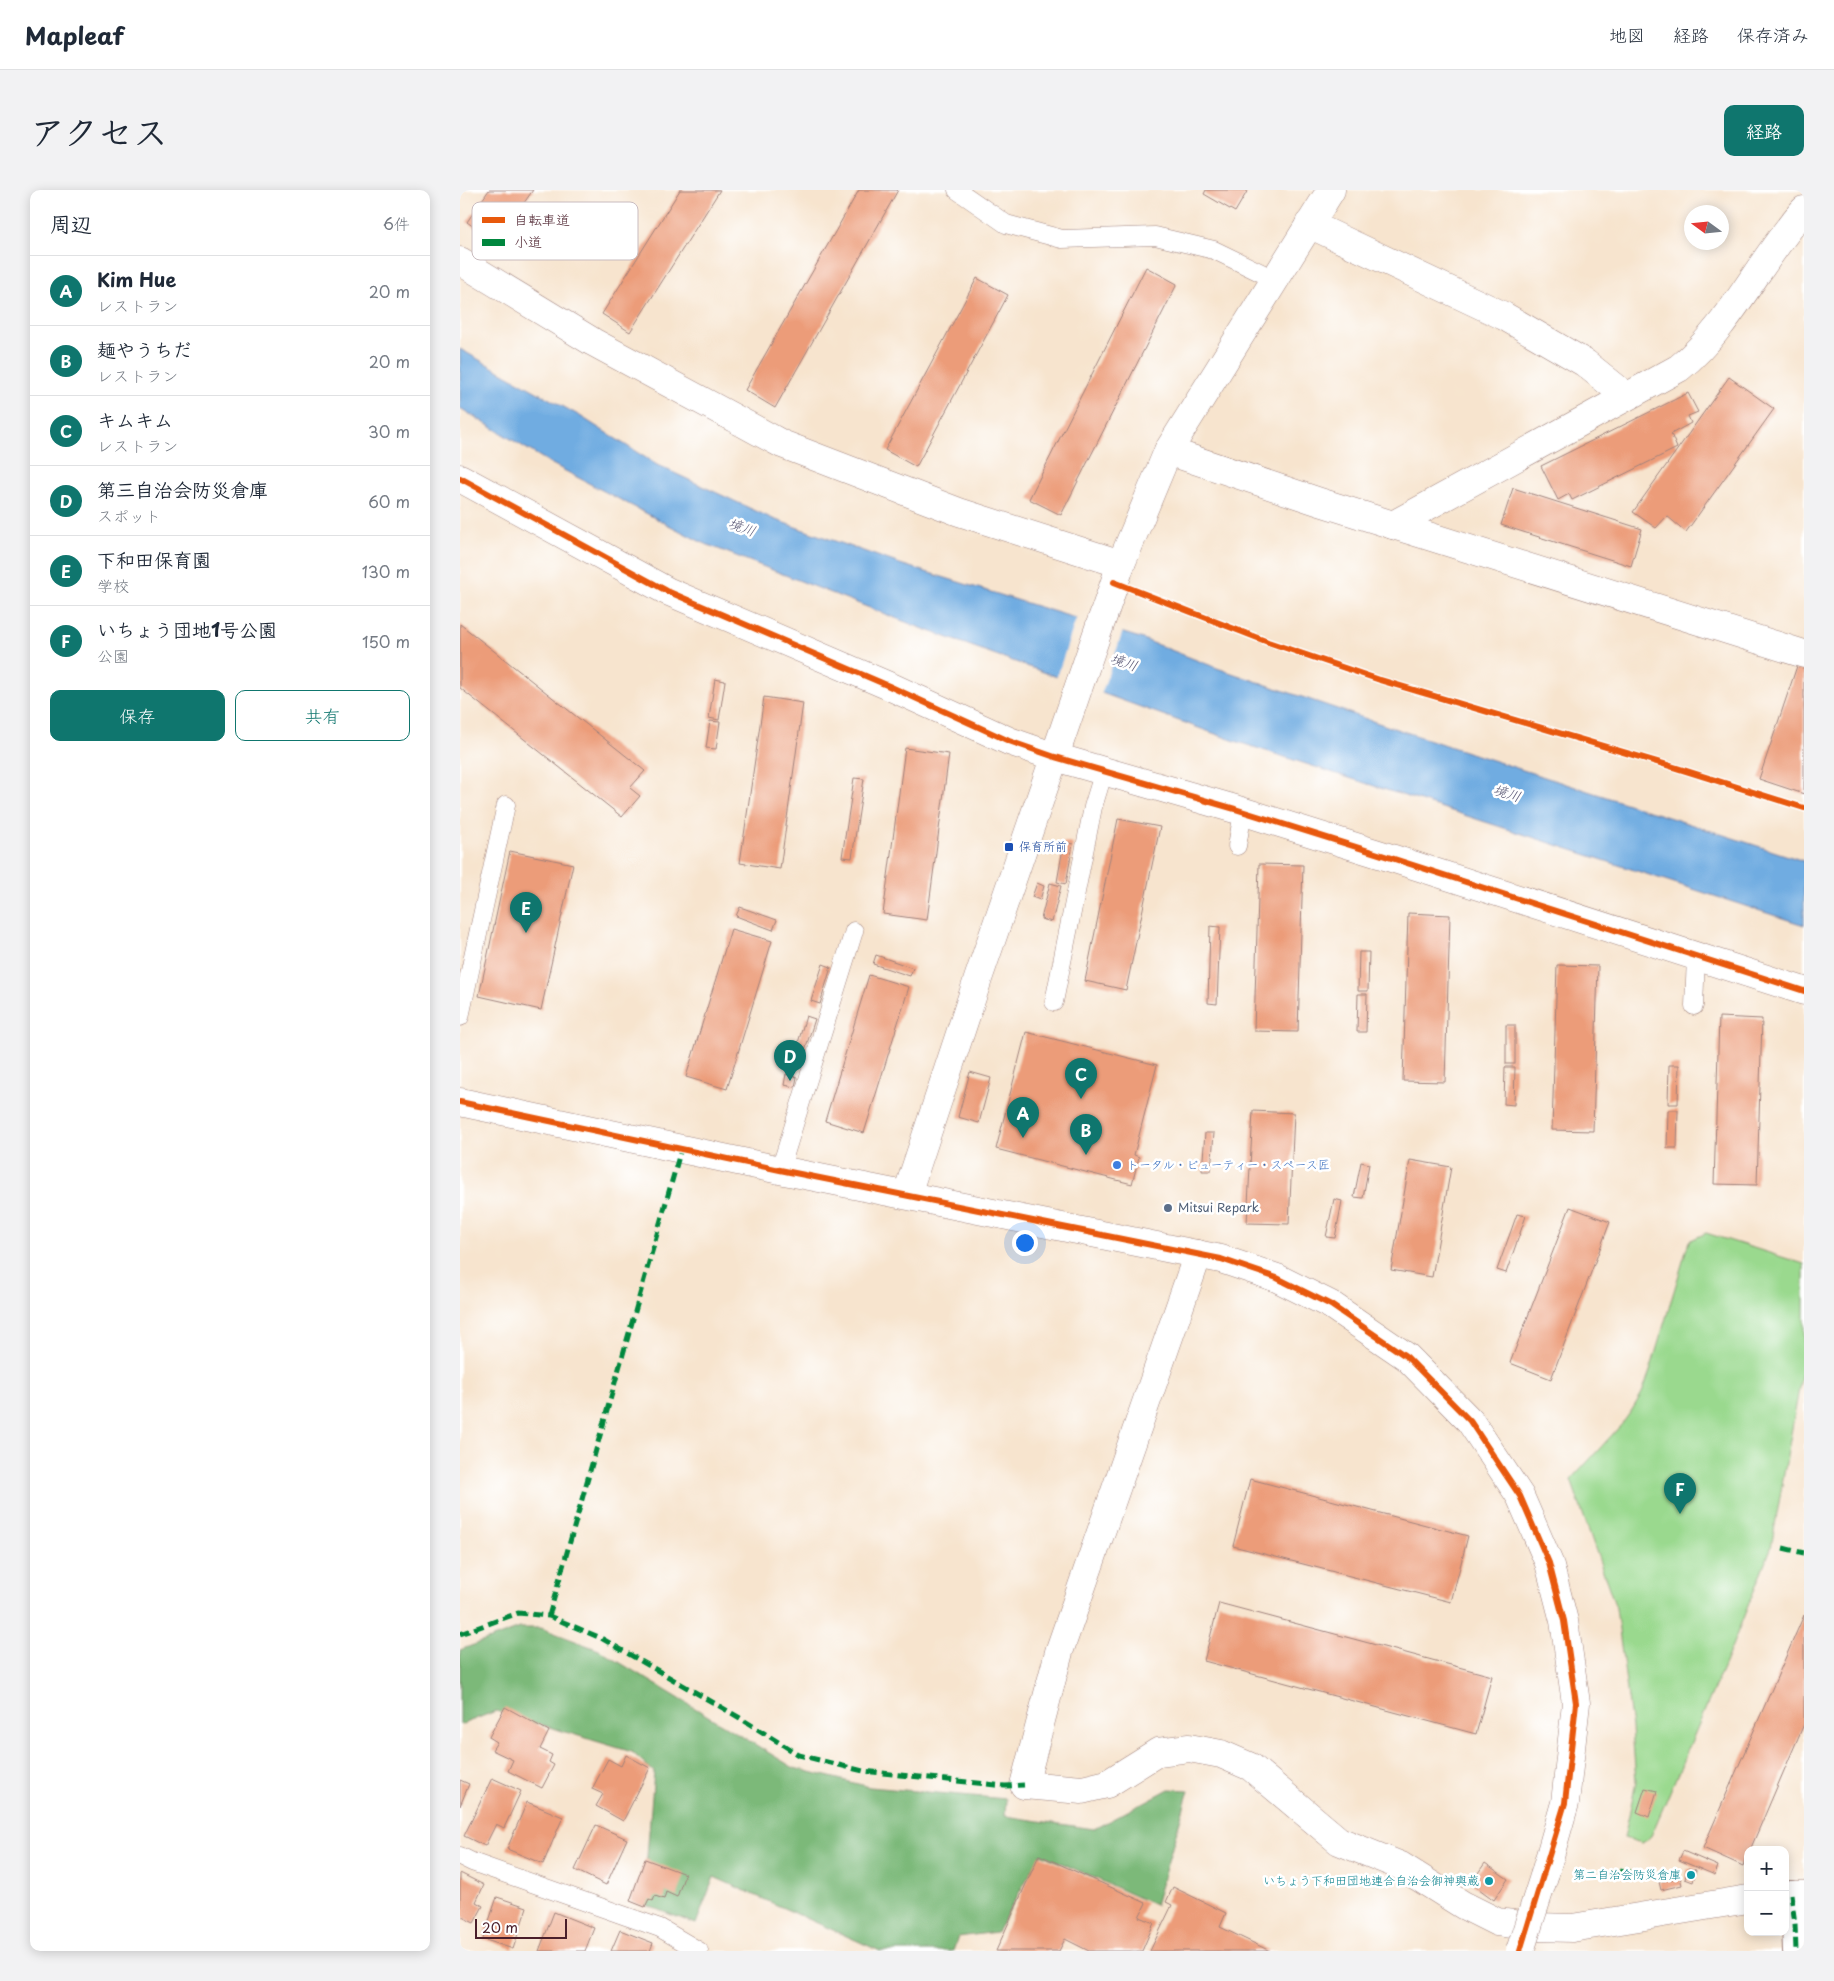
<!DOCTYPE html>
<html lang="ja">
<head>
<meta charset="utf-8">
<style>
	body { margin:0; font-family:"Playpen Sans","Klee One",sans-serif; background:#f2f2f3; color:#1f2937 }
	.controls { position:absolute; right:15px; bottom:15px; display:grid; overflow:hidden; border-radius:10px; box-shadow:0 2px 12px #0003 }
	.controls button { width:45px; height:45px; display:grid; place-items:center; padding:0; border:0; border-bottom:1px solid #e0e1e3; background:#fff; color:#1f2937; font:25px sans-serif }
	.compass { position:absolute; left:1224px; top:15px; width:45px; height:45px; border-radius:50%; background:#fff; box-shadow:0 2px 12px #0003; rotate:285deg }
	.scale { position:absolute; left:15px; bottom:12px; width:92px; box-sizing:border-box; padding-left:5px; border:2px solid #4a1f2b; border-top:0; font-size:14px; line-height:18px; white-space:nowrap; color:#4a1f2b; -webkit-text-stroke:4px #fff; paint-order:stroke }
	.you { position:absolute; left:564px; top:1052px; width:18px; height:18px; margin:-12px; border:4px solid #fff; border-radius:50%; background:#1a73e8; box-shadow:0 0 0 8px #1a73e833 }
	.badge { display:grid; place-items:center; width:32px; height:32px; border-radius:50%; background:#0f766e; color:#fff; font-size:16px; font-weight:700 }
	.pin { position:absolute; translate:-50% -41px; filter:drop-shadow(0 1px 2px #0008) }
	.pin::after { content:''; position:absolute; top:26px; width:18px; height:15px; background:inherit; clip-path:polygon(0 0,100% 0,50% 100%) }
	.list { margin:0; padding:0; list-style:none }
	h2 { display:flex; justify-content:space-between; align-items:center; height:65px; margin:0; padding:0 20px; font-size:21px }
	h2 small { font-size:16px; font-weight:400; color:#747a83 }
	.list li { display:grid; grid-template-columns:32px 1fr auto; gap:15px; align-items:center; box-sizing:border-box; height:70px; padding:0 20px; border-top:1px solid #e0e1e3 }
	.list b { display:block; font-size:19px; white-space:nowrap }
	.list p { margin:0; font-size:16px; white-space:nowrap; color:#747a83 }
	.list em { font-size:16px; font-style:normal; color:#747a83 }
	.actions { display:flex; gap:10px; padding:15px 20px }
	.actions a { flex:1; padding:11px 0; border:1px solid #0f766e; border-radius:10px; text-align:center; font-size:18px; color:#0f766e }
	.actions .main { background:#0f766e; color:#fff }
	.map { position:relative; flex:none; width:1344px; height:1761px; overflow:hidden; border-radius:10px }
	header { display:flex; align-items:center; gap:30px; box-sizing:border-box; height:70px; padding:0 25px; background:#fff; border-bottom:1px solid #e0e1e3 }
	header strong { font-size:24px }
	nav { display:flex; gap:28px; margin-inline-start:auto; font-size:18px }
	.intro { display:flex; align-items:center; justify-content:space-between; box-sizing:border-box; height:120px; padding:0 30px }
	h1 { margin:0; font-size:35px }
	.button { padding:12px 22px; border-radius:10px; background:#0f766e; color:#fff; font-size:18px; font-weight:700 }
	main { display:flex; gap:30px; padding:0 30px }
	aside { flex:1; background:#fff; border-radius:10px; box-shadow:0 2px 12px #0003 }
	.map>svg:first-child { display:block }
	.green { fill:#9ad98e; stroke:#727c5c }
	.forest { fill:#7bb979; stroke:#626c52 }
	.water { fill:#6face1; stroke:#5c6686 }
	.pier { fill:#f7e4ce }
	.building { fill:#ec9c79 }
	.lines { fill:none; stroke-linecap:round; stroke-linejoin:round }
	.service-casing { stroke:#a0827c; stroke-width:19 }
	.pedestrian-casing { stroke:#a0827c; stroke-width:28 }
	.minor-casing { stroke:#a0827c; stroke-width:29 }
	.tertiary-casing { stroke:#a0827c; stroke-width:29 }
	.service { stroke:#fff; stroke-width:18 }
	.pedestrian { stroke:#fff; stroke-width:26 }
	.minor { stroke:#fff; stroke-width:28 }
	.tertiary { stroke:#fff; stroke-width:28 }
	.tertiary-bridge-casing { stroke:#a0827c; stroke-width:29; stroke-linecap:butt }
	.tertiary-bridge { stroke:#fff; stroke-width:28 }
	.quiet { stroke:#00873e; stroke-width:5; stroke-dasharray:10 5; stroke-linecap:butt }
	.cycleway-casing { stroke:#fff; stroke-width:9 }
	.cycleway { stroke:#e8590c; stroke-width:6 }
	.transit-dot { fill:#1a4fb4; stroke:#fff; stroke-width:2 }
	.shop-dot { fill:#3f7fe0; stroke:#fff; stroke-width:2 }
	.service-dot { fill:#5c6f8a; stroke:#fff; stroke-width:2 }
	.culture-dot { fill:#0f9aa8; stroke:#fff; stroke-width:2 }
	.labels { text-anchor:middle; stroke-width:5; stroke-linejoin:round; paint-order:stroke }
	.transit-label { font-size:12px; fill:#164399; stroke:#fff; text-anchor:start }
	.shop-label { font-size:12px; fill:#366cbe; stroke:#fff; text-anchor:start }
	.service-label { font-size:12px; fill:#4e5e75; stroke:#fff; text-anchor:start }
	.culture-label { font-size:12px; fill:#0d838f; stroke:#fff; text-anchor:end }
	.water-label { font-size:14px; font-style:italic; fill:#595774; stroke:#fff }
	.key { fill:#fff; stroke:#c9bcbf; stroke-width:1 }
	.key-label { font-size:14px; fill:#4a1f2b }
</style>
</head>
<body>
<header>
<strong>Mapleaf</strong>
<nav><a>地図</a><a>経路</a><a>保存済み</a></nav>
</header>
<div class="intro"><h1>アクセス</h1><a class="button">経路</a></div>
<main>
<aside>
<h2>周辺<small>6件</small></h2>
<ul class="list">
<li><span class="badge">A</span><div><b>Kim Hue</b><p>レストラン</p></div><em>20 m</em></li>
<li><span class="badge">B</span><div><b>麺やうちだ</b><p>レストラン</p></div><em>20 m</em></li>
<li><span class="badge">C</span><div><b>キムキム</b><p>レストラン</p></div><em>30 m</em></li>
<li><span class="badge">D</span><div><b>第三自治会防災倉庫</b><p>スポット</p></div><em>60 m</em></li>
<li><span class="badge">E</span><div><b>下和田保育園</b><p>学校</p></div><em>130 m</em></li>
<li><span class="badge">F</span><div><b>いちょう団地1号公園</b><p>公園</p></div><em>150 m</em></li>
</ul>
<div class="actions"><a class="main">保存</a><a>共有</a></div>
</aside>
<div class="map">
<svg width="1344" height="1761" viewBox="0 0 1344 1761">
	<rect width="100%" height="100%" fill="#fff"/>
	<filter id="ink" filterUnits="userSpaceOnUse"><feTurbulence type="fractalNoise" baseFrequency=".02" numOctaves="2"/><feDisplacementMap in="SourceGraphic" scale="10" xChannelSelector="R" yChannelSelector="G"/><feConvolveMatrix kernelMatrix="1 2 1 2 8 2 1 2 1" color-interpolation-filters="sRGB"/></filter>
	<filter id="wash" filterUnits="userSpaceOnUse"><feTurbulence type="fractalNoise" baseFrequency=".0096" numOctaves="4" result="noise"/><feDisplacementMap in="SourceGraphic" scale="20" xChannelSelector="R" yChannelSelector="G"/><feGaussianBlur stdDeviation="1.12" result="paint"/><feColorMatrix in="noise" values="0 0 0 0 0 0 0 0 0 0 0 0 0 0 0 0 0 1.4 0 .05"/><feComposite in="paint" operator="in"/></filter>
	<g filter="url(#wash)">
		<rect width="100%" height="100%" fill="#f7e4ce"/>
		<polygon class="green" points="1246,1043 1344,1074 1344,1170 1311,1358 1268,1466 1191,1646 1182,1653 1164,1648 1176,1592 1172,1538 1156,1418 1111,1290 1162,1234 1172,1220 1182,1203 1190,1181 1229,1051"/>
		<polygon class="forest" points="60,1438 81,1438 139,1460 334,1578 410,1597 546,1609 545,1626 634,1639 709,1599 729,1600 695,1715 581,1664 537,1742 498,1747 493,1761 420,1761 254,1687 236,1734 183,1714 194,1582 172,1562 36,1521 0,1535 0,1460"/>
		<polygon class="water" points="0,159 120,226 197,275 313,329 440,374 680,448 757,478 930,537 1344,671 1344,735 775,551 461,438 243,353 92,274 0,218"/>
		<polygon class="pier" points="617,426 663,441 641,505 596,489"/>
		<g id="blocks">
			<g class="building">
				<polygon points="29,0 73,0 36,53 7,32"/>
				<polygon points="220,0 260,0 170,142 142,124"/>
				<polygon points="399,0 438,0 315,218 285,200"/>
				<polygon points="746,0 788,0 775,22 744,4"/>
				<polygon points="686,77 717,94 601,325 569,309"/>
				<polygon points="517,88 548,105 456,277 425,260"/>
				<polygon points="1269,187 1314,219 1226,342 1207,326 1196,338 1173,322"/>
				<polygon points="1228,203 1238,222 1228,226 1231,233 1211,244 1217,258 1112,310 1109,304 1098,310 1081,276"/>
				<polygon points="1053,298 1182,339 1171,376 1041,335"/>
				<polygon points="0,434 185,581 170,598 180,606 162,627 0,498"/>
				<polygon points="1337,476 1344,478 1344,604 1299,589"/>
				<polygon points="255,489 265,491 259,530 249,528"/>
				<polygon points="304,507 343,513 320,679 280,673"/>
				<polygon points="250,531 260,532 256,559 246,558"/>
				<polygon points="445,558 489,564 467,730 423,724"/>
				<polygon points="394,588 404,589 392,668 382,667"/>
				<polygon points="658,629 700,637 666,800 625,791"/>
				<polygon points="604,652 613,654 606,694 597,692"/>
				<polygon points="50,661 113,674 81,820 19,806"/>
				<polygon points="799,674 843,675 838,842 794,841"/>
				<polygon points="577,693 584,696 580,710 572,707"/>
				<polygon points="590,693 601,696 592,732 581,729"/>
				<polygon points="280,717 317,730 313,740 276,726"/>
				<polygon points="948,723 990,725 985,892 943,891"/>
				<polygon points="750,736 760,737 757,814 748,813"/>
				<polygon points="271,739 312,751 267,899 226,887"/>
				<polygon points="899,762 909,762 908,801 898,801"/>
				<polygon points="416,765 453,778 450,786 413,774"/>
				<polygon points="363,774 371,777 360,814 351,811"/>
				<polygon points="1097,775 1138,776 1133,941 1092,940"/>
				<polygon points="409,785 449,797 404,943 365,931"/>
				<polygon points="898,804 907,804 906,842 897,842"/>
				<polygon points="346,826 355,829 343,866 335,863"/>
				<polygon points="1259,827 1302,829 1297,995 1254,994"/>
				<rect x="1046" y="835" width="9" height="39"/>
				<polygon points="566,842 697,875 674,965 679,967 672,994 536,959"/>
				<polygon points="1209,875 1219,875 1218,914 1208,914"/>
				<polygon points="1045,877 1055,877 1054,915 1044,914"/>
				<polygon points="510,882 531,888 519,933 498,927"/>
				<polygon points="326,884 337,887 335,897 324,895"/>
				<polygon points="1208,920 1218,920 1217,958 1207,958"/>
				<polygon points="793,921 834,923 829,1034 787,1033"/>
				<polygon points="745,943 754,943 751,981 742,981"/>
				<polygon points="950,970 991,977 972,1087 931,1080"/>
				<polygon points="901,972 909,974 903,1008 894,1007"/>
				<polygon points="874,1009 882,1011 875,1048 866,1047"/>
				<polygon points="1110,1017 1150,1032 1091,1189 1050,1173"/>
				<polygon points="1057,1024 1066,1026 1046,1083 1037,1080"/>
				<polygon points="790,1289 1008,1346 991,1412 773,1356"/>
				<polygon points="759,1413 1032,1486 1016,1544 744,1471"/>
				<polygon points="1344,1425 1344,1534 1290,1660 1288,1660 1283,1676 1243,1658"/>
				<polygon points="45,1517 89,1541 80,1559 92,1565 89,1572 94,1575 82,1598 48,1581 53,1570 32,1560 37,1552 29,1547"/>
				<polygon points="166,1565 190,1578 163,1631 136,1616 143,1604 132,1599 148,1569 161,1576"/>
				<polygon points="32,1588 61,1601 44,1638 36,1634 25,1656 4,1646"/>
				<polygon points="0,1590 9,1594 0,1616"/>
				<polygon points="1185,1598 1197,1601 1189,1627 1177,1622"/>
				<polygon points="67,1612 103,1627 83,1674 47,1659"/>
				<polygon points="136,1635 167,1649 146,1695 115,1680"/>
				<polygon points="1223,1661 1258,1676 1255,1685 1219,1670"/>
				<polygon points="579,1665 686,1713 679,1727 694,1733 682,1761 629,1761 605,1749 599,1761 536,1761"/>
				<polygon points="185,1669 225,1684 217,1707 206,1702 204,1709 195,1706 193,1711 189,1709 185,1717 170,1711"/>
				<polygon points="1025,1673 1048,1689 1034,1710 1011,1693"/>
				<polygon points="1228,1678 1236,1680 1233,1692 1225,1689"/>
				<polygon points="0,1683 24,1695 16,1712 23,1716 14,1733 0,1726"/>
				<polygon points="1220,1687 1222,1695 1201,1700 1199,1692"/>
				<polygon points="713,1697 766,1723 760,1737 810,1761 690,1761 712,1715 706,1712"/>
				<polygon points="37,1707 67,1717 53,1759 23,1749"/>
				<polygon points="94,1722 134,1738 125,1761 79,1761"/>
				<polygon points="160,1740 193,1753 190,1761 151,1761"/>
			</g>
		</g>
	</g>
	<g filter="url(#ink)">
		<use href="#blocks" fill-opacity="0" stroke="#a0827c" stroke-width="1"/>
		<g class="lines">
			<g class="service-casing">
				<g id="service">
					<polyline points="497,0 546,34 602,49 695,46 754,60 816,90"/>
					<polyline points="777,656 783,622"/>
					<polyline points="594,812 633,617 644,581"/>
					<polyline points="1234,816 1236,767"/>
					<polyline points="0,827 46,615"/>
					<polyline points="320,980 394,741"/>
					<polyline points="0,1666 12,1672 200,1738 239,1761"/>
				</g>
			</g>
			<g class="pedestrian-casing">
				<polyline id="pedestrian" points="1331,1704 1335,1734 1336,1761"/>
			</g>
			<g class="minor-casing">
				<g id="minor">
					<polyline points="849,34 1044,126 1125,173 1166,206"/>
					<polyline points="708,261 860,312 1344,464"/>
					<polyline points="0,288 207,401 429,496 549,551 595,567 775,619 925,666 1344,801"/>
					<path d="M933,335L1219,178C1271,136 1300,69 1344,20"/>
					<polyline points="738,1064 599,1462 564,1595 622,1600 647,1594 698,1562 729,1558 761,1564 791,1577 879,1651 941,1676 1003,1715 1037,1732 1077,1737 1112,1738 1288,1709"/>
					<polyline points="1325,1705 1344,1705"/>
				</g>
			</g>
			<g class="tertiary-casing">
				<g id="tertiary">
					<polyline points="0,71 133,152 322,254 499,322 661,374"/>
					<polyline points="0,912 320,980 761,1069 817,1088 871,1115 947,1167 1010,1231 1060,1306 1089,1373 1104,1431 1116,1513 1105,1613 1085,1683"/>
					<polyline points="447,1004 519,786 661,374 708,261 871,0"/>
				</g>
			</g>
			<use href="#service" class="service"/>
			<use href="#pedestrian" class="pedestrian"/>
			<use href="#minor" class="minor"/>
			<use href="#tertiary" class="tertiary"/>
			<g class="tertiary-bridge-casing">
				<polyline id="tertiary-bridge" points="1060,1761 1085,1683"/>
			</g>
			<use href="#tertiary-bridge" class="tertiary-bridge"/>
			<g class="quiet">
				<polyline points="1323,1358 1344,1363"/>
				<polyline points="89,1426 221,959"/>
				<polyline points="0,1444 58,1423 89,1426 141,1448 280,1528 339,1565 403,1581 545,1596 564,1595"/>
				<polyline points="1160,1680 1183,1685"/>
				<polyline points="1331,1704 1335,1734 1336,1761"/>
			</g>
			<g class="cycleway-casing">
				<g id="cycleway">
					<polyline points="0,288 207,401 429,496 549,551 595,567 775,619 925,666 1344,801"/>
					<polyline points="654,392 808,452 920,490 1207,575 1344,618"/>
					<polyline points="0,912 320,980 761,1069 817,1088 871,1115 947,1167 1010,1231 1060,1306 1089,1373 1104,1431 1116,1513 1105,1613 1060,1761"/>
				</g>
			</g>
			<use href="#cycleway" class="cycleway"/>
		</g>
	</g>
	<rect class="transit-dot" x="544" y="652" width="10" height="10" rx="2.5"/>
	<circle class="shop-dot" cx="657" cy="975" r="5"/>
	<circle class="service-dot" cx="708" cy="1018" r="5"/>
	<g class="culture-dot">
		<circle cx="1231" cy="1685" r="5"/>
		<circle cx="1029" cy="1691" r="5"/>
	</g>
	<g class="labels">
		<g class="transit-label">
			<text x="559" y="661">保育所前</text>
		</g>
		<g class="shop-label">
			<text x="667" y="979">トータル・ビューティー・スペース匠</text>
		</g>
		<g class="service-label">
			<text x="718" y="1022">Mitsui Repark</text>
		</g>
		<g class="culture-label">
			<text x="1221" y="1689">第二自治会防災倉庫</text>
			<text x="1019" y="1695">いちょう下和田団地連合自治会御神輿蔵</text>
		</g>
		<g class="water-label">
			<text transform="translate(282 337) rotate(20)" y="5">境川</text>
			<text transform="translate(664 472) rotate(19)" y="5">境川</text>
			<text transform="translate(1047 603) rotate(18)" y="5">境川</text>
		</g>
	</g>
	<rect x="12" y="12" width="166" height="58" rx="8" class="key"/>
	<rect x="22" y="27" width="23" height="6" fill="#e8590c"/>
	<rect x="22" y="49" width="23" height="7" fill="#00873e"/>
	<g class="key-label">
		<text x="54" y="35">自転車道</text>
		<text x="54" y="57">小道</text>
	</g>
</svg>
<div class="controls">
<button>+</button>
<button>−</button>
</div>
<svg class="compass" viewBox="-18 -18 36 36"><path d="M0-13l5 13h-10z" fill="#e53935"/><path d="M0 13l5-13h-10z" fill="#747a83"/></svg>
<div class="scale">20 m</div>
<div class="you"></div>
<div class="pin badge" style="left:563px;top:948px">A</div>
<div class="pin badge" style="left:626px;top:965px">B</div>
<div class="pin badge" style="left:621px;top:909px">C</div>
<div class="pin badge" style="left:330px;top:891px">D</div>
<div class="pin badge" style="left:66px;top:743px">E</div>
<div class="pin badge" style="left:1220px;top:1324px">F</div>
</div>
</main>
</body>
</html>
